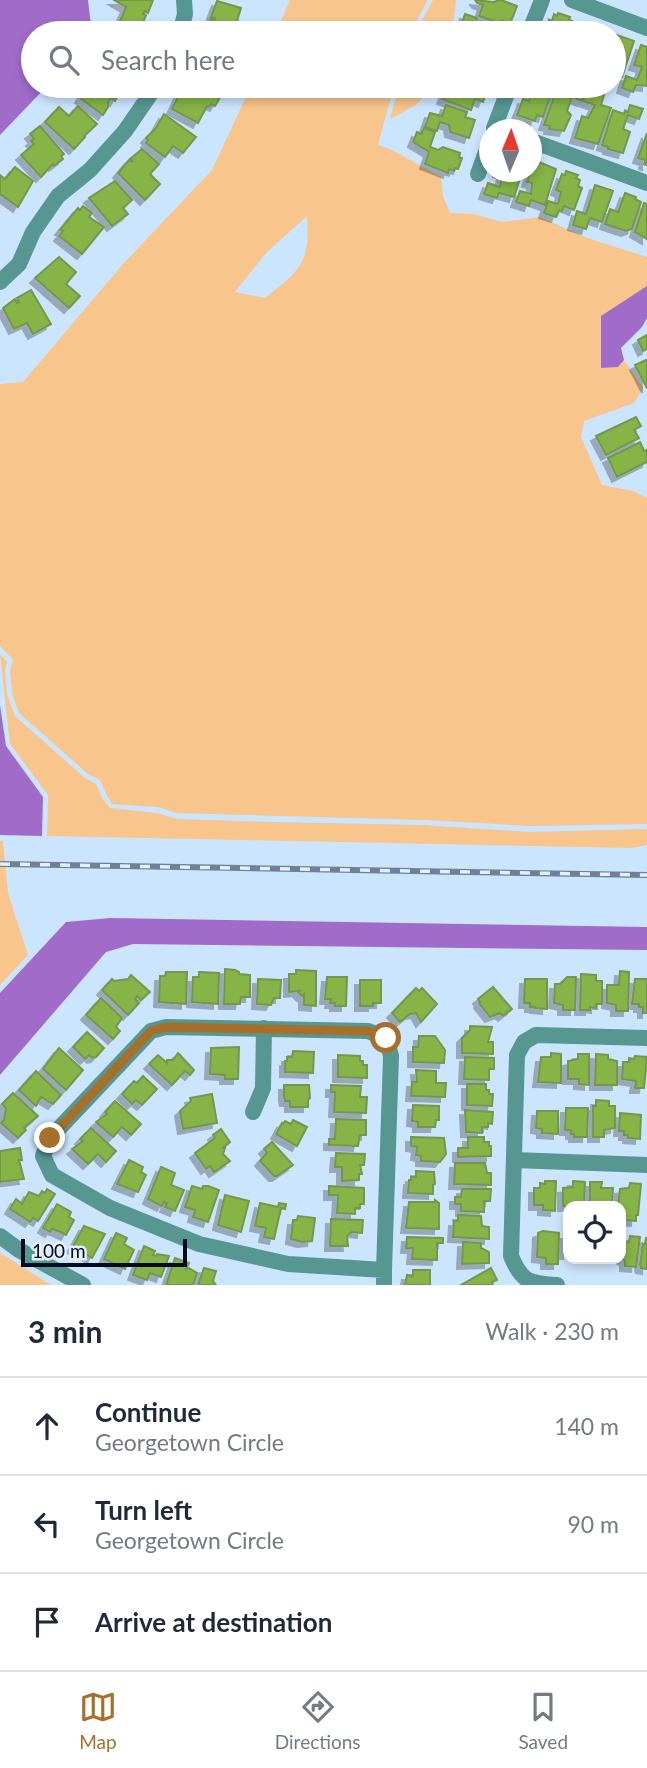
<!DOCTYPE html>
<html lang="en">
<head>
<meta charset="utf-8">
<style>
	body { margin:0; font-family:Lato,sans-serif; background:#f2f2f3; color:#1f2937 }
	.controls { position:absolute; right:21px; bottom:21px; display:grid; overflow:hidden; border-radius:14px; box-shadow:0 4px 10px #0003 }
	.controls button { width:63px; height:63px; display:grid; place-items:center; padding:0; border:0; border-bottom:2px solid #e0e1e3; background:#fff; color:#1f2937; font:35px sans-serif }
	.compass { position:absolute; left:479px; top:119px; width:63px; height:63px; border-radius:50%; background:#fff; box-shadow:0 4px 10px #0003; rotate:2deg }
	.scale { position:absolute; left:21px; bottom:18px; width:166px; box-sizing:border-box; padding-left:7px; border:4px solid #000b20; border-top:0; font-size:19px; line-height:24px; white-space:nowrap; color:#000b20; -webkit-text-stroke:5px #e4f0fd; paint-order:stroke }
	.stop { position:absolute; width:21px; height:21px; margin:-16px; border:5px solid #a6702b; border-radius:50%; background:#fff }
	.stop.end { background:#a6702b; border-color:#fff; box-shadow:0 2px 7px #0008 }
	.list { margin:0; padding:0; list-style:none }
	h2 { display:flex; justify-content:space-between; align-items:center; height:91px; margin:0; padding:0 28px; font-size:30px }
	h2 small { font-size:23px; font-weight:400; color:#747a83 }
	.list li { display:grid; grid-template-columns:46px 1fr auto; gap:21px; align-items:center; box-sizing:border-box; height:98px; padding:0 28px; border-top:2px solid #e0e1e3 }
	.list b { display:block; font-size:26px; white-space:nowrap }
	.list p { margin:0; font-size:23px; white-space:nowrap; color:#747a83 }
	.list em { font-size:23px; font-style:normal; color:#747a83 }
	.icon { flex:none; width:38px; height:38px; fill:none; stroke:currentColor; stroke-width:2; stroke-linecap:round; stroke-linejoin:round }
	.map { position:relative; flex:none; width:647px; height:1285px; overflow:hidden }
	.search { position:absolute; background:#fff; box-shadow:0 4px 10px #0003; left:21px; right:21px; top:21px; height:77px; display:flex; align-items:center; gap:18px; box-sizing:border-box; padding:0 24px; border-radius:38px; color:#747a83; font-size:26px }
	.sheet { height:385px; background:#fff }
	nav { display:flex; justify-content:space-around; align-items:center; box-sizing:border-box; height:98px; border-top:2px solid #e0e1e3; background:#fff; font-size:19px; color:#747a83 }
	nav a { display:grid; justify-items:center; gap:4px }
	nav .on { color:#a6702b }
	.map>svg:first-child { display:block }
	.green { fill:#f8c58c; fill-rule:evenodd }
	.water { fill:#a16bca }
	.building { fill:#86b447; stroke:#75964d; stroke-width:2; filter:url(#shadow) }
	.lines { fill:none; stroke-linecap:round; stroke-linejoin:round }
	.minor { stroke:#579792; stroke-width:16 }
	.rail-casing { stroke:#6e8198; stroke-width:6 }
	.rail { stroke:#e4f0fd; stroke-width:3.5; stroke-dasharray:10; stroke-linecap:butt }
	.route { stroke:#a6702b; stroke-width:9 }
</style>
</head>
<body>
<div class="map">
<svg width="647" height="1285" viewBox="0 0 647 1285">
	<defs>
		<filter id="shadow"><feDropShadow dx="-5" dy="5" stdDeviation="0" flood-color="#0004"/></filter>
	</defs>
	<rect width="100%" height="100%" fill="#cce5fe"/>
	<g class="green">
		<polygon points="290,0 428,0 410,33 276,33"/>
		<polygon points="433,0 456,0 452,33 415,33"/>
		<path d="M251,86H394L378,145L392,150L441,177L443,196L450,213L473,214L503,222L540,217L587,238L647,257V286L601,317V368L618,367L624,360L643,388L634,403L584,421L581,437L602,485L633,491L647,498V824L531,826L425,820L177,813L158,807L112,804L106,794L100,780L88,774L19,713L12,694L10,671L13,660L0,646V384L23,382L123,264L212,170ZM307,216C311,263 299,271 265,298L235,292L267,252Z"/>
		<polygon points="399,86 434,86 416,105 390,119"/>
		<polygon points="0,654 7,662 5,671 7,694 15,716 85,778 96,784 102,798 110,808 157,813 177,819 274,822 424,825 531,832 647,829 647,845 632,848 47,836 48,795 10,744"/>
		<polygon points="0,841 3,841 8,893 28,955 0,985"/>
		<polygon points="0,1253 51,1285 0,1285"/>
	</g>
	<g class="water">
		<polygon points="0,0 88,0 91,25 85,33 33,33 33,86 47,86 0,135"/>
		<polygon points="647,286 647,318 642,327 621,348 624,360 618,367 601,368 601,316"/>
		<polygon points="0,705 6,746 43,797 42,836 0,835"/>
		<polygon points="110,918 647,927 647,950 133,944 106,952 0,1075 0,993 66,922"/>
	</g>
	<g class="building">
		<polygon points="114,0 153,0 148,13 145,11 143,14 146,15 140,30 120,21 126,7"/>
		<polygon points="475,0 493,2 501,0 517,6 510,24 502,21 501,24 479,16 483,5 477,3"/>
		<polygon points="217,1 241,8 237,21 249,25 246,33 206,33 210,19 214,20 215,18 211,17"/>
		<polygon points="558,13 570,17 569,20 572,21 568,33 544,33 549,20 552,21 554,14 557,16"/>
		<polygon points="465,14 477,18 474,28 485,32 487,27 503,33 467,32 469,28 461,26"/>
		<polygon points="587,22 599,27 599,33 579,33 583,24 586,25"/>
		<polygon points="614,34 634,41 622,77 614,74"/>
		<polygon points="641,45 647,47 647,86 636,85 633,92 622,88 626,76 637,80 642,67 634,65"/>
		<polygon points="88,86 122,86 123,87 115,101 111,98 108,102 108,107 103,115 80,98"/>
		<polygon points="183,86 202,86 221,96 215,106 211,104 209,107 207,106 198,123 172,109"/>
		<polygon points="444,86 458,89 473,86 487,91 483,102 475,99 471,110 442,99 447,87"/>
		<polygon points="541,86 554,86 543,117 537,115 535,121 517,115 523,99 529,101 533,87 546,92 548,88"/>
		<polygon points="572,86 586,88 582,101 572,97 567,111 571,115 564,131 549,129 550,126 544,125 556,91 569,96"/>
		<polygon points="588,89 604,95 601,105 611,108 598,144 575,138 582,116 588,118 595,105 583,101"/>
		<polygon points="446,105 467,112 465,117 475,120 469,138 450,132 449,125 440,122 437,131 425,127 430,113 442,116"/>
		<polygon points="630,105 643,109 639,119 628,115 623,129 630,132 623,153 608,149 608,147 602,145 613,110 624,114 625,111 628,112"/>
		<polygon points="78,106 97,124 84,136 85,137 74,149 45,122 59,107 69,116"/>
		<polygon points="164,114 196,137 183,153 173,146 165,157 146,143 148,140 146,138 156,128"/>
		<polygon points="40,126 64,154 61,156 63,159 54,166 53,164 41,177 21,155 34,144 31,141 34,139 30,134"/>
		<polygon points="424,128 435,132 430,147 438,150 443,147 460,153 459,157 462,158 458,169 455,168 454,171 449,169 448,173 425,164 429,152 413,142 417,132 421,134"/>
		<polygon points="647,133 647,165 644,164 645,160 638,158"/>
		<polygon points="142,149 159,164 150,174 160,184 145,200 118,173 129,160 133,162 130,159"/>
		<polygon points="534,160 556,169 545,205 531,200 529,206 516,202 520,191 531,194 532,183 527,182"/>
		<polygon points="15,167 33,181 18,207 0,194 0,175 5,179"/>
		<polygon points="566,171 578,175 576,178 580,180 578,186 582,188 574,210 564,206 562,211 559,210 556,217 544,213 548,201 558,204 561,192 556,190 562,174 565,175"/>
		<polygon points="497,172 522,172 514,197 499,193 497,198 484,194 488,183 500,187 502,173"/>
		<polygon points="115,181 132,200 123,208 128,214 112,226 89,198"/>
		<polygon points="595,185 613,191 602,222 590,218 586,229 573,225 577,211 586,214"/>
		<polygon points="625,193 636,197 635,199 641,202 632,229 626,231 605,224 610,209 618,212"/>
		<polygon points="644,203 647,204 647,239 635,232"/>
		<polygon points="83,206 92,213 89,217 104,227 82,254 59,236 63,231 60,230 78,208 80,210"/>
		<polygon points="59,257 76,272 66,284 80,296 69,308 35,278"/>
		<polygon points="31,290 51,324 33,334 27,323 14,329 3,308 15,299 17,303 19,302 17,298"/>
		<polygon points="647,335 647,349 643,351 638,340"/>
		<polygon points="646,360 647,360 647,388 635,365"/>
		<polygon points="636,417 641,426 634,430 639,438 606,455 596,436"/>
		<polygon points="640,442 644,451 647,450 647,462 617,477 608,458"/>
		<polygon points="225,969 235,970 239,972 239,974 250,975 250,997 241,997 240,1004 224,1004"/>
		<polygon points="296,970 316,971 316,1006 304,1005 304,994 302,996 298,992 299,991 289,992 289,974 296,974"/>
		<polygon points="620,971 629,972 628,1011 616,1011 616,1005 607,1003 607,985 619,985"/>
		<polygon points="166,972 187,972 186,1004 159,1002 160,976 165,976"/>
		<polygon points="199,972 219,973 218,1004 192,1002 193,977 199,977"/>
		<polygon points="581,974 596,975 596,981 602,981 602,1004 596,1004 596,1008 590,1007 590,1010 580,1010"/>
		<polygon points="131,975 150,992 141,1000 137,996 135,999 139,1003 128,1015 102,990 112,979 114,981 128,979"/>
		<polygon points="327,977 347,977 346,1006 335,1006 335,1003 330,1003 331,999 325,999"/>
		<polygon points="567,977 576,977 575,1010 563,1010 563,1005 554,1003 555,984 560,984"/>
		<polygon points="258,979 281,980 280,998 274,998 271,1005 257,1004"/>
		<polygon points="525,979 547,979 547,1009 535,1008 535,1007 530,1007 530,1003 524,1003"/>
		<polygon points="635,979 647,979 647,1013 643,1013 643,1007 639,1007 639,1004 632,1004"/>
		<polygon points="360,980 381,980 381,1003 373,1003 373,1006 360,1006"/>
		<polygon points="493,987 512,1009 503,1016 500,1013 490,1017 479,1003 480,1002 478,999"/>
		<polygon points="416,988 419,991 422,988 437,1004 421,1022 416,1013 410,1014 400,1022 392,1013"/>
		<polygon points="101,998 122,1018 116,1027 120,1031 113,1039 86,1015"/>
		<polygon points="470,1026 492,1027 488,1042 493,1042 493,1054 462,1053 462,1038 470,1030"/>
		<polygon points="87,1032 104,1048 96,1057 92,1058 89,1055 85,1059 73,1047"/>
		<polygon points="419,1036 435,1036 445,1050 444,1063 413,1062 413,1047 418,1047"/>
		<polygon points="239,1047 238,1079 225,1079 225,1075 210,1074 211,1048"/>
		<polygon points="59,1048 83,1070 66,1090 43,1069"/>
		<polygon points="293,1051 314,1052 313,1073 285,1072 285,1061 287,1061 287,1057 292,1057"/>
		<polygon points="178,1053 194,1070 190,1075 185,1071 172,1085 149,1064 158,1055 167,1063 167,1060 173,1060"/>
		<polygon points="551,1053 561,1054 561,1083 538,1082 541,1057 551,1057"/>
		<polygon points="578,1054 589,1054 589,1085 579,1084 579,1079 568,1079 568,1061 578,1059"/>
		<polygon points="596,1054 608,1055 608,1059 617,1061 617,1085 595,1085"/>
		<polygon points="338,1055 360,1056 360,1061 363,1061 363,1065 367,1065 367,1078 338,1077"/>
		<polygon points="635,1056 647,1057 644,1088 635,1088 636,1081 622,1079 623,1062 629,1062 629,1058 634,1059"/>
		<polygon points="465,1057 494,1058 494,1069 489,1069 489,1080 464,1079"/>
		<polygon points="416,1070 436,1071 436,1083 446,1083 445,1097 411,1096 412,1082 417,1082"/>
		<polygon points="36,1071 61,1095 53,1104 41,1097 36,1106 19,1090"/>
		<polygon points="143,1076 157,1089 142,1105 136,1100 132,1104 122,1094 134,1081 137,1083"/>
		<polygon points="467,1084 486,1084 486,1090 489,1090 489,1094 493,1094 492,1106 467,1105"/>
		<polygon points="284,1085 309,1085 310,1098 308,1100 308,1107 290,1107 290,1101 285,1101 284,1097"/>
		<polygon points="331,1085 361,1086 360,1097 367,1097 366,1113 334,1112 335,1092 331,1092"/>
		<polygon points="13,1093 38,1116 24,1128 26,1130 18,1138 1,1123 4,1120 6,1108 2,1104"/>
		<polygon points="212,1094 217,1123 183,1129 180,1111 191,1101 190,1098"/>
		<polygon points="596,1100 609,1101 609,1106 615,1106 615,1128 604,1130 604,1137 593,1137 593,1106 596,1106"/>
		<polygon points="115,1101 141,1124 131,1135 122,1127 113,1137 96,1122 107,1114 105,1112"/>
		<polygon points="413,1105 439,1106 439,1120 436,1120 435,1127 418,1127 418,1122 412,1121"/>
		<polygon points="566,1108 588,1108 587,1137 574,1137 574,1134 571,1134 571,1130 565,1130"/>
		<polygon points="465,1110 493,1112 492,1124 488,1123 488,1127 482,1127 482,1133 466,1132"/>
		<polygon points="537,1111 558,1111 558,1134 542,1133 542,1129 536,1128"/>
		<polygon points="620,1113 641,1115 640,1139 628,1138 628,1135 624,1135 624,1131 619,1131"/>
		<polygon points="336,1119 366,1120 366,1135 360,1135 358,1146 329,1145 329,1139 335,1139"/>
		<polygon points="293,1120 307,1127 297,1146 276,1134 282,1123 283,1124 285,1121 291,1124"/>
		<polygon points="91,1128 116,1151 106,1162 98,1154 88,1164 72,1149 83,1141 80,1139"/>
		<polygon points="221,1129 230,1142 223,1148 225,1148 223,1154 230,1161 214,1172 210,1166 206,1169 195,1153 215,1138 213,1135"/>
		<polygon points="411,1137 444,1138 446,1154 440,1162 421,1161 421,1156 416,1155 417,1147 411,1146"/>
		<polygon points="468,1137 484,1137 484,1142 489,1142 489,1146 491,1146 491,1156 458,1157 458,1148 468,1148"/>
		<polygon points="272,1142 293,1165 277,1176 274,1176 260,1161 267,1153 264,1149"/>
		<polygon points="20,1148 22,1160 19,1160 24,1179 0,1182 0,1151"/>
		<polygon points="336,1153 365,1154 364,1165 360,1165 362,1174 359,1174 359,1180 342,1181 342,1167 335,1167"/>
		<polygon points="129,1160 143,1167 141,1172 146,1175 138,1192 117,1184"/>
		<polygon points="455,1163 485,1163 487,1173 491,1173 491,1185 454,1184"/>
		<polygon points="161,1167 175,1173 171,1185 184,1190 175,1211 165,1207 167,1203 164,1202 162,1206 148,1199"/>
		<polygon points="416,1171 434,1172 435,1184 433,1185 433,1194 408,1193 409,1180 411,1180 411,1177 416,1177"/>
		<polygon points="545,1181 556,1181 555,1211 543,1210 543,1205 534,1205 534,1188 540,1188 540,1183 545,1184"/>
		<polygon points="573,1181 585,1182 584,1206 563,1206 563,1188 573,1187"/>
		<polygon points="590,1182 602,1182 601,1188 613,1188 612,1206 590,1206"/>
		<polygon points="630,1183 641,1184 638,1215 636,1215 636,1221 624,1220 624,1214 621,1213 621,1206 618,1206 620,1189 629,1188"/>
		<polygon points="192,1186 202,1189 203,1186 208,1186 219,1190 208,1222 193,1217 195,1210 185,1207"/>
		<polygon points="329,1186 364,1188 364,1204 360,1204 360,1208 355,1208 355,1214 337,1213 338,1195 329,1195"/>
		<polygon points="47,1189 55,1194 38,1221 33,1218 30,1222 10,1209 16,1199 22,1204 29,1192 39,1196 42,1191 45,1193"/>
		<polygon points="462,1189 491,1189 490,1201 484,1201 484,1212 461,1211 461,1204 455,1204 455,1197 461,1197"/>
		<polygon points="225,1195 249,1201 241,1232 218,1225"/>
		<polygon points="435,1200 439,1203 439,1229 406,1228 409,1202 435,1202"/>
		<polygon points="260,1203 278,1207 279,1203 286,1204 285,1209 281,1208 274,1239 264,1237 266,1228 255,1226"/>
		<polygon points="57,1204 71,1212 69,1217 74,1220 66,1235 58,1231 52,1229 50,1232 43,1228"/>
		<polygon points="458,1215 481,1216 482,1226 489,1227 489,1239 453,1237 454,1221 458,1221"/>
		<polygon points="298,1216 315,1218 312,1241 302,1242 291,1239 293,1220 297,1220"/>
		<polygon points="331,1219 363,1220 362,1233 352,1232 347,1236 348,1246 330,1246"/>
		<polygon points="84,1226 105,1234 92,1258 72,1248"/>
		<polygon points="543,1231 559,1233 558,1264 546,1264 546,1258 537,1257 538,1233"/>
		<polygon points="116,1233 127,1238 124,1244 134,1250 125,1269 104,1259"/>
		<polygon points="565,1234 568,1234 568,1254 564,1254"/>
		<polygon points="630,1236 640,1237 636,1267 625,1266 625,1261 621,1258 621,1241 629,1242"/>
		<polygon points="407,1237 443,1238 443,1243 437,1243 437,1260 412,1259 413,1248 406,1248"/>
		<polygon points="646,1238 647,1238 647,1269 641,1268 640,1265 643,1244 645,1244"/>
		<polygon points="463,1242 481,1243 481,1248 489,1252 489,1263 462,1264"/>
		<polygon points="144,1246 155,1251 153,1255 156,1256 157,1254 169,1256 161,1277 150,1273 147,1280 133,1275"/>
		<polygon points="175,1258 189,1263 186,1269 189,1268 197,1273 193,1285 166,1285"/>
		<polygon points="204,1268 216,1271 213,1281 216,1285 198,1285"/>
		<polygon points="491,1268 497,1280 492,1282 493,1285 461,1285"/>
		<polygon points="413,1270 430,1270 430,1285 405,1285 407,1275 413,1276"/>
	</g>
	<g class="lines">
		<g class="minor">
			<polyline points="572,0 647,28"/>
			<polyline points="180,33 185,14 184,0"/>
			<polyline points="529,33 542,0"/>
			<polyline points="499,130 494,128 510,86"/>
			<polyline points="532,141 647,183"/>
			<polyline points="478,174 490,141"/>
			<polyline points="0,282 19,264 33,232 58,196 90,170 125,131 156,86"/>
			<polyline points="253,1112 263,1088 264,1028"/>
			<polyline points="514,1160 647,1165"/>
			<polyline points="0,1236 19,1250 83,1285"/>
			<polyline points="384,1285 384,1270 391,1056 386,1038 368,1031 166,1027 151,1031 50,1138 43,1156 52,1175 110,1208 199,1244 288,1264 384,1270"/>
			<path d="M557,1285C530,1283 522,1283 511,1256L517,1055L524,1042L536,1035L647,1038"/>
		</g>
		<g class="rail-casing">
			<polyline id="rail" points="0,864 647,875"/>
		</g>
		<use href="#rail" class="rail"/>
	</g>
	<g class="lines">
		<polyline class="route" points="50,1138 151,1031 166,1027 368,1031 386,1038"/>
	</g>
</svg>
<div class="controls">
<button><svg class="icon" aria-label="locate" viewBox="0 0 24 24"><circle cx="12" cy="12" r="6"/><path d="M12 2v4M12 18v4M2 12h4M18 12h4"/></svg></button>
</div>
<svg class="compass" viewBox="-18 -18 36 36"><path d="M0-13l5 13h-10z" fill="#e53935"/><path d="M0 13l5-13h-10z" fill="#747a83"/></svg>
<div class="scale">100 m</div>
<div class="stop" style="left:386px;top:1038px"></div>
<div class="stop end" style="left:50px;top:1138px"></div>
<div class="search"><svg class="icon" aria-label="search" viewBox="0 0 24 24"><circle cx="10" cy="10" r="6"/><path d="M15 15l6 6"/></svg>Search here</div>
</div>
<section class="sheet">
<h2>3 min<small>Walk · 230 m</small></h2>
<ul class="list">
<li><svg class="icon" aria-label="ahead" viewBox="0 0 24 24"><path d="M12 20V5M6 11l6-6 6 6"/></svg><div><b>Continue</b><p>Georgetown Circle</p></div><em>140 m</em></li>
<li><svg class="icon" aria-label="left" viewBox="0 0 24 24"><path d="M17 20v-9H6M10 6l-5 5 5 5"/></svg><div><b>Turn left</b><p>Georgetown Circle</p></div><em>90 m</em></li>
<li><svg class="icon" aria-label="arrive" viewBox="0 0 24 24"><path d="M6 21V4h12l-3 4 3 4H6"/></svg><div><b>Arrive at destination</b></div></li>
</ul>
</section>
<nav>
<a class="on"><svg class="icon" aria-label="map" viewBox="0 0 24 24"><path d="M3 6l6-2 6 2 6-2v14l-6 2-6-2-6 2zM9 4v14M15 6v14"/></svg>Map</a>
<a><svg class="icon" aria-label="directions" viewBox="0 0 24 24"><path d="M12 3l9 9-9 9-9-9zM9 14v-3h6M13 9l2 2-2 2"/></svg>Directions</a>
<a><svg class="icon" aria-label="saved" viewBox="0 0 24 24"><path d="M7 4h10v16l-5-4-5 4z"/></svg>Saved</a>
</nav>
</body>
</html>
